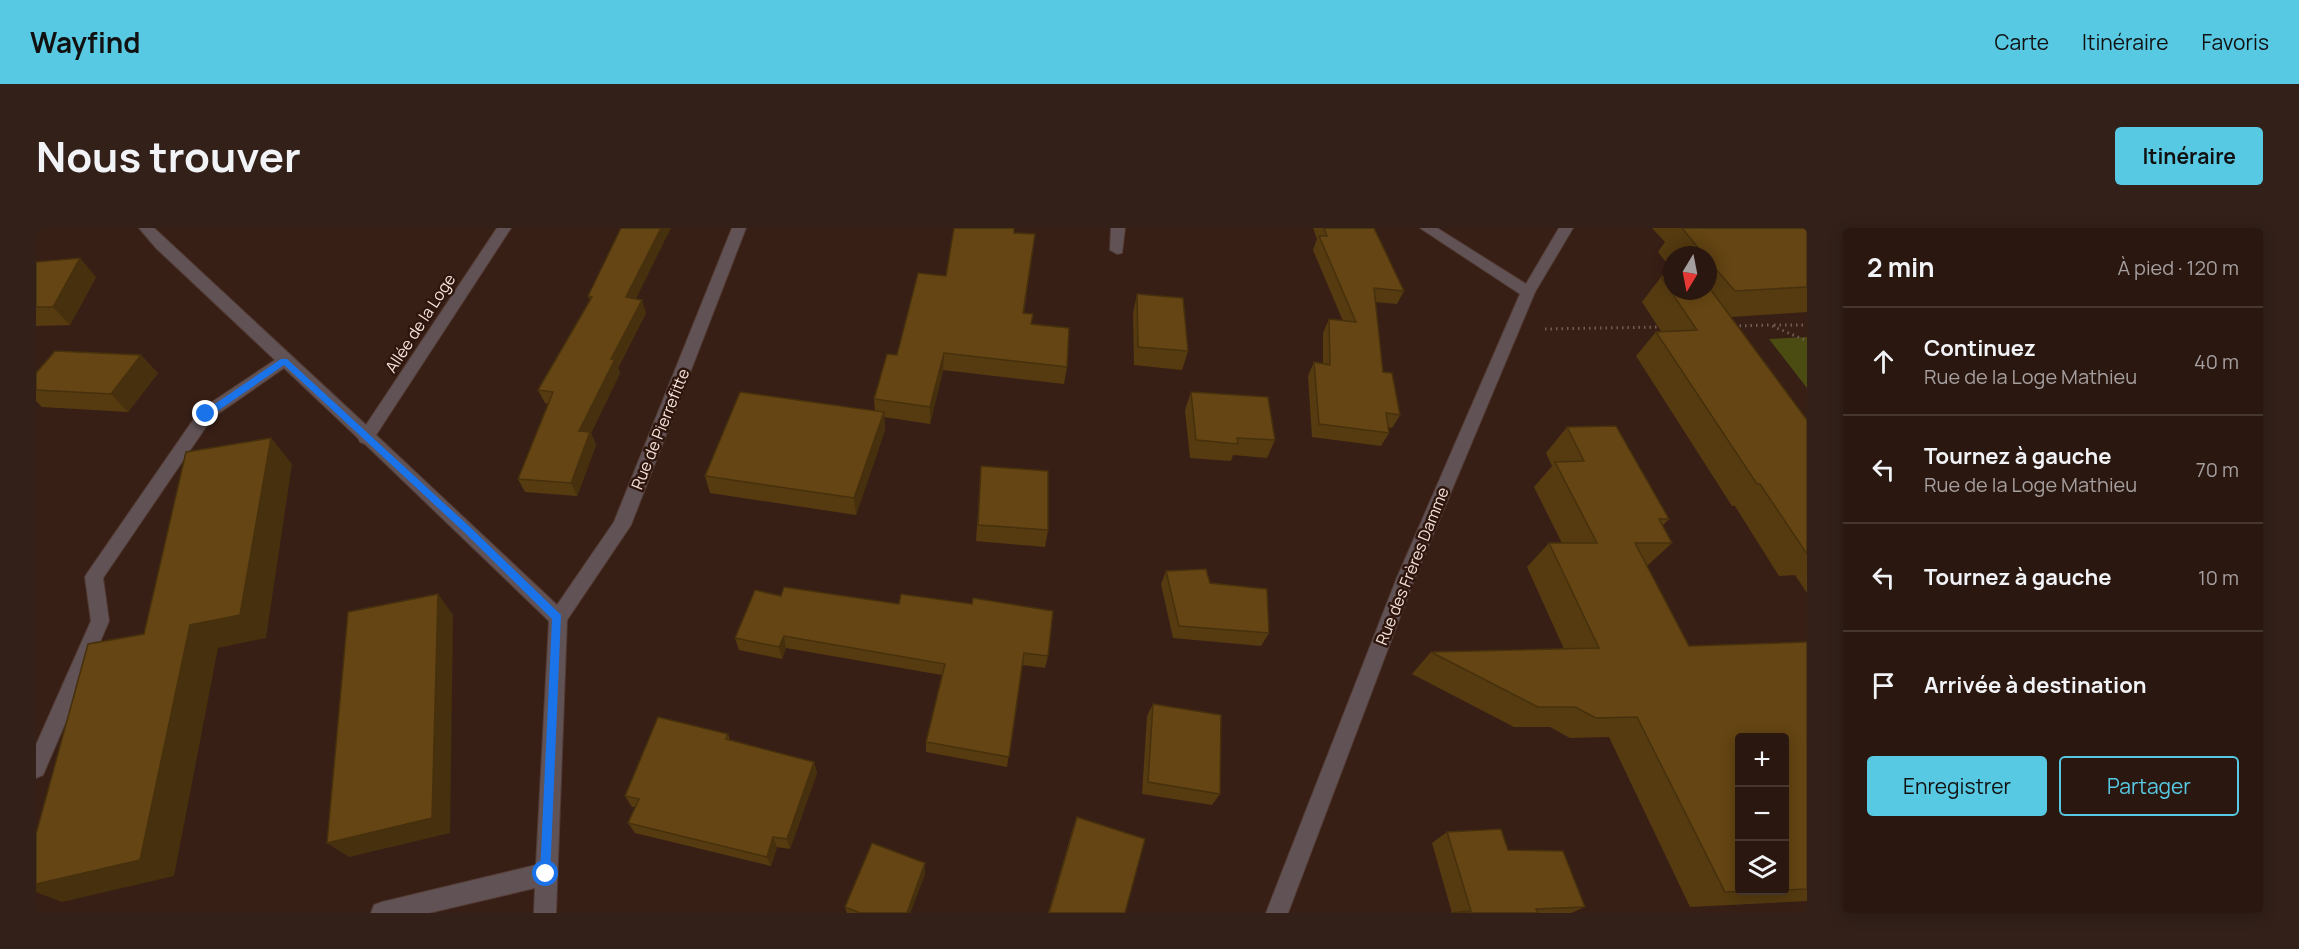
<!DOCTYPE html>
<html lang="fr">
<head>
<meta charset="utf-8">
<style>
	body { margin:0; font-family:Manrope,sans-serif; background:#322019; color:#f1f3f6 }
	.controls { position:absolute; right:18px; bottom:18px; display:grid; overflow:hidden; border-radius:6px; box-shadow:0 3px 15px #0003 }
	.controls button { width:54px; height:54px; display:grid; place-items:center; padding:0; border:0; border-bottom:2px solid #463630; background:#2a1710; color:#f1f3f6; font:30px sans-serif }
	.compass { position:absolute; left:1627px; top:18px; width:54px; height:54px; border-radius:50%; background:#2a1710; box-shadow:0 3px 15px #0003; rotate:190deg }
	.stop { position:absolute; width:18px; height:18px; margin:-14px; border:4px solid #1a73e8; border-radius:50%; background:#fff }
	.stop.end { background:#1a73e8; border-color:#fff; box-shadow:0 2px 6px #0008 }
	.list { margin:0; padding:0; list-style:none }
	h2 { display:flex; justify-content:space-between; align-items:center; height:78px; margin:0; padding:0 24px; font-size:26px }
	h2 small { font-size:20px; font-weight:400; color:#a59f9f }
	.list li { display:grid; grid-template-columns:39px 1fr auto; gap:18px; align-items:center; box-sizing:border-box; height:108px; padding:0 24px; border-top:2px solid #463630 }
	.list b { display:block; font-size:22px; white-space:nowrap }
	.list p { margin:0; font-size:20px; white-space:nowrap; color:#a59f9f }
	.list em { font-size:20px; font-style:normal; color:#a59f9f }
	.actions { display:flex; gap:12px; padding:18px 24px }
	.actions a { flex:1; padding:14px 0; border:2px solid #57c9e2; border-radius:6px; text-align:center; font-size:21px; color:#57c9e2 }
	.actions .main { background:#57c9e2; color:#111 }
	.icon { flex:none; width:33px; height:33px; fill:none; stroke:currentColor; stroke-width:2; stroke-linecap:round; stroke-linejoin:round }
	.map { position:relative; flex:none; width:1771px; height:685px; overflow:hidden; border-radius:6px }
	header { display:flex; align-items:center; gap:36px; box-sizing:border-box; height:84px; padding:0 30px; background:#57c9e2; color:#111 }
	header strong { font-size:28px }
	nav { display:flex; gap:33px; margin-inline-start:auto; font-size:21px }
	.intro { display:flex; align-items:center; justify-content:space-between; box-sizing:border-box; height:144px; padding:0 36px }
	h1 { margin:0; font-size:42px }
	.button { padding:15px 27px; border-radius:6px; background:#57c9e2; color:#111; font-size:21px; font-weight:700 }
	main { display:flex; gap:36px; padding:0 36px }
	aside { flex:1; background:#2a1710; border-radius:6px; box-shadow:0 3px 15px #0003 }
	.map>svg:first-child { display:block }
	.green { fill:#4b4c12 }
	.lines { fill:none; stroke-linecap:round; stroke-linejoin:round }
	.minor-casing { stroke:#523a32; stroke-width:2 }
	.path { stroke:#735c54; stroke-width:3; stroke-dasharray:1.5 4; stroke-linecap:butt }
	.minor { fill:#605255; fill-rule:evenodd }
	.wall { fill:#563b10; fill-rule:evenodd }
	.shaded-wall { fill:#46300d }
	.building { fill:#644513; stroke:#46300d; stroke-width:1.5 }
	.route { fill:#1a73e8 }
	.labels { text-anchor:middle; stroke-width:5; stroke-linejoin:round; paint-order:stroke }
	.street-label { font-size:16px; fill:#f3e1db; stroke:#2e160d }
</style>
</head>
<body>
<header>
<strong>Wayfind</strong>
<nav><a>Carte</a><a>Itinéraire</a><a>Favoris</a></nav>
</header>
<div class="intro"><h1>Nous trouver</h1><a class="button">Itinéraire</a></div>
<main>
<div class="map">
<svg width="1771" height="685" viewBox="0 0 1771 685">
	<rect width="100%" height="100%" fill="#381f16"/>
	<polygon class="green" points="1771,109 1771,160 1733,111"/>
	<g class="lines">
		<g class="minor-casing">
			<g id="minor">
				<polygon points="103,0 118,0 330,197 461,0 475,0 340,207 521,377 578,294 696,0 710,0 595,297 531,392 520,685 498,685 499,660 393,685 335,685 338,677 346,674 500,637 513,393 329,216 324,214 322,210 248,140 176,190 67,350 73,393 7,547 0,550 0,517 55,393 49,349 52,344 164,182 239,132 120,20"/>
				<polygon points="1075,0 1089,0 1086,25 1081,26 1074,22"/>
				<polygon points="1384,0 1401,0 1490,56 1523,0 1537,0 1499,64 1378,352 1252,685 1230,685 1360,352 1484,66"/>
			</g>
		</g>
		<g class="path">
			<polyline points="1738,97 1771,97"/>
			<polyline points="1698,98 1734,97 1771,113"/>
			<polyline points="1509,101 1625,99"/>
		</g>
		<use href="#minor" class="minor"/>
	</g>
	<g class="wall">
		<polygon points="1277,0 1338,0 1368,63 1361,76 1339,74 1347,144 1364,187 1356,200 1352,199 1353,205 1345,218 1276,209 1272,148 1278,134 1287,136 1287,105 1293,91 1307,93 1277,22 1281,11"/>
		<polygon points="1616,0 1771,0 1771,84 1695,89 1771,192 1771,365 1759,347 1743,348 1699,278 1696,278 1600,128 1620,104 1625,103 1606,74 1625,49 1672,63 1672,27 1636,27 1636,42 1622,24 1629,14"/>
		<polygon points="978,5 999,6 988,85 995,96 1031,139 1028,156 907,142 894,196 848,189 849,202 820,287 674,265 669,248 839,183 838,171 910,48"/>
		<polygon points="0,34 60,49 34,97 0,98"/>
		<polygon points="1101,66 1152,123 1146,142 1098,137 1097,85"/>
		<polygon points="552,68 600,71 610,85 582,140 584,145 555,205 560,217 541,268 489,264 482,251 512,176 509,175 502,162 554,72"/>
		<polygon points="0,145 122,145 92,184 6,179 0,173"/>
		<polygon points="1155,164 1239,212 1231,230 1197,227 1195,233 1154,230 1149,182"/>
		<path d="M1531,199L1633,291L1627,297L1636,315L1611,338L1653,418L1771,414V673L1654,679L1573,509L1534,510L1514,499H1478L1376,446L1395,424L1528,421L1491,339L1513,315H1526L1498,259L1516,238L1510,225ZM1749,510V663H1704Z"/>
		<polygon points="945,238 1012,302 1009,319 940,313"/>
		<polygon points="1130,343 1174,355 1233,405 1225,418 1137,410 1125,356"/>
		<polygon points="719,362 1012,428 1009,440 986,437 971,539 890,524 890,514 906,447 750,420 746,431 703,422 699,410"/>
		<polygon points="1117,476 1184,566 1176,577 1106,566 1111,488"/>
		<polygon points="692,506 694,512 778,534 781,545 754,621 741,619 735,638 599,605 592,595 599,579 596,579 589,568"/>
		<polygon points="1041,589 1089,685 1012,685 1037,600"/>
		<polygon points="1411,604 1472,622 1549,679 1535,685 1414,685 1416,685 1396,615"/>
		<polygon points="889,646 874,685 811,685 809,679"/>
	</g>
	<g class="shaded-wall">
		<polygon points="625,0 635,0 594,83 590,69"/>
		<polygon points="999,6 997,24 985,103 987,85"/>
		<polygon points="44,30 60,49 34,97 17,79"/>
		<polygon points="606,72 610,85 582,140 584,145 555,205 560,217 541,268 535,255 543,203 575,131"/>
		<polygon points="908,125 907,142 894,196 894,179"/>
		<polygon points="105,127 122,145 92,184 75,166"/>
		<polygon points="848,184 849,202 820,287 818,270"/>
		<polygon points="235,210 256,236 230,410 182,420 138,648 26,674 0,664 0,656 154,397"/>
		<polygon points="402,366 417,387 414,605 313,629 291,615"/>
		<polygon points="748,408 750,420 746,431 743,419"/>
		<polygon points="778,534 781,545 754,621 751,611"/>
		<polygon points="737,609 741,619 735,638 731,629"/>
		<polygon points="889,635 889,646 874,685 871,685"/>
	</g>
	<g class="building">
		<polygon points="585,0 625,0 590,69 606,72 575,131 579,131 543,203 554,204 535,255 482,251 517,164 502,162 556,69 552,68"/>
		<polygon points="918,0 978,0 978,5 999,6 987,85 997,86 995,96 1033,100 1031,139 908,125 894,179 838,171 851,126 861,127 882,45 910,48"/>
		<polygon points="1288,0 1338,0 1368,63 1338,60 1347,144 1356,145 1364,187 1350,185 1353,205 1283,196 1278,134 1294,137 1293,91 1320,94 1283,8 1291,8"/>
		<polygon points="1646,0 1771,0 1771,59 1699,63 1672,32 1672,27 1668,27"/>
		<polygon points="44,30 17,79 0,79 0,34"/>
		<polygon points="1636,42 1636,63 1672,63 1672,58 1771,192 1771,326 1724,256 1721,256 1620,104 1661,102 1625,49"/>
		<polygon points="1101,66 1147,70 1152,123 1102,119"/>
		<polygon points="19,123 105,127 75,166 0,162 0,145"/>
		<polygon points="704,164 848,184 818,270 669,248"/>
		<polygon points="1155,164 1232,169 1239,212 1201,210 1202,216 1160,212"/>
		<polygon points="1580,198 1633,291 1623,291 1636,315 1599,315 1653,418 1771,414 1771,661 1749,662 1749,510 1704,510 1704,663 1732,663 1689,664 1601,489 1560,490 1539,479 1502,479 1395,424 1563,420 1513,315 1561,315 1519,234 1548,233 1531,199"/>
		<polygon points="235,210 204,387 154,397 104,632 0,656 0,606 52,416 108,406 150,224"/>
		<polygon points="945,238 1012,243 1012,302 942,297"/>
		<polygon points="1170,341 1174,355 1231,361 1233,405 1143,398 1130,343"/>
		<polygon points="748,359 863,376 865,366 936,376 937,370 1017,383 1012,428 988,425 973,529 890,514 909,436 748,408 743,419 699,410 719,362 745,368"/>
		<polygon points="402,366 396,590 291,615 312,384"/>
		<polygon points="1117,476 1185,487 1184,566 1112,554"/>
		<polygon points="622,489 692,506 690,511 778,534 751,611 737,609 731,629 592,595 603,571 589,568"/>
		<polygon points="1041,589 1109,611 1089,685 1013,685"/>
		<polygon points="1465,601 1472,622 1527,623 1549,679 1500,681 1502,685 1414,685 1435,683 1411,604"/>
		<polygon points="836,615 889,635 871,685 824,685 809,679"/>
	</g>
	<polygon class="route" points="245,131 251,131 434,299 525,387 514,650 510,652 504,646 516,391 428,304 248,137 173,189 167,189 167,184"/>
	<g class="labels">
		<g class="street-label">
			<text transform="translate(384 95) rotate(-57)" y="6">Allée de la Loge</text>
			<text transform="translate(624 201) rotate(-68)" y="6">Rue de Pierrefitte</text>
			<text transform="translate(1376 338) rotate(-68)" y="6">Rue des Frères Damme</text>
		</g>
	</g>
</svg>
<div class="controls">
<button>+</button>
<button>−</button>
<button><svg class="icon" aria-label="layers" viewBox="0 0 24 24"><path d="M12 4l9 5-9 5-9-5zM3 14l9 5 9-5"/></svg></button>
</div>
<svg class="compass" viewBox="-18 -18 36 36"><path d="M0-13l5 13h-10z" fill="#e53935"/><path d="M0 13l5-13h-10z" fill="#a59f9f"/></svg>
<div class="stop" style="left:510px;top:646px"></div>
<div class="stop end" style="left:170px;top:186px"></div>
</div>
<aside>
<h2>2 min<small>À pied · 120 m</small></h2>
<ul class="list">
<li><svg class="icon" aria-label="ahead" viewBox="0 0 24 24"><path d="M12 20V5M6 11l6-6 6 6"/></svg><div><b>Continuez</b><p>Rue de la Loge Mathieu</p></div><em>40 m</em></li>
<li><svg class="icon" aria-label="left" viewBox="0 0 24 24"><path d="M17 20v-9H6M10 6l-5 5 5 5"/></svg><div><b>Tournez à gauche</b><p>Rue de la Loge Mathieu</p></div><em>70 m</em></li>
<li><svg class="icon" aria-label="left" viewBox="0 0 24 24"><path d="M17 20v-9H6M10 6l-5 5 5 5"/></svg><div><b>Tournez à gauche</b></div><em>10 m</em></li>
<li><svg class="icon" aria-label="arrive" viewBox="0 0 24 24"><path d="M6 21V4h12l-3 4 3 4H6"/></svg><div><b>Arrivée à destination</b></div></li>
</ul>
<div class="actions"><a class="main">Enregistrer</a><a>Partager</a></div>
</aside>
</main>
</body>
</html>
